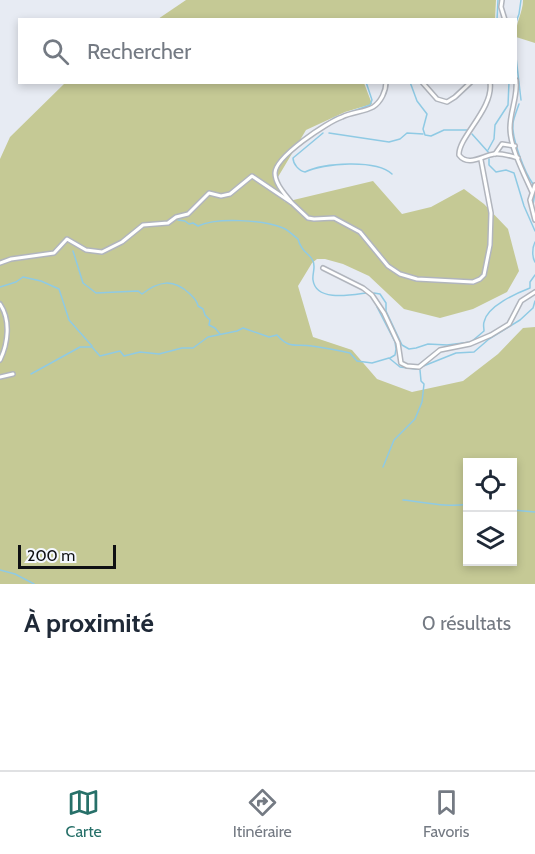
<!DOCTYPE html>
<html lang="fr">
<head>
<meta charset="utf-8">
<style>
	body { margin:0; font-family:Cabin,sans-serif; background:#f6f6f7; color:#1f2937 }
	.controls { position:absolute; right:18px; bottom:18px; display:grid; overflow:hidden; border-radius:0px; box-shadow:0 3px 9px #0003 }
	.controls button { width:54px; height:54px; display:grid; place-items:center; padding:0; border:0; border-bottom:2px solid #e0e1e3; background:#fff; color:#1f2937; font:30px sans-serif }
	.scale { position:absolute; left:18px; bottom:15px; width:98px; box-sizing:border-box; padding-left:6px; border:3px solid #0f1013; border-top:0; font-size:16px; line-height:21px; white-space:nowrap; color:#0f1013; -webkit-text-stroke:4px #f5f8ff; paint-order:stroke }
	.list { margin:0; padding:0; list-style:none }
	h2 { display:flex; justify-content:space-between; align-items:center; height:78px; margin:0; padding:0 24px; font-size:26px }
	h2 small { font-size:20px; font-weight:400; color:#747a83 }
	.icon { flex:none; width:33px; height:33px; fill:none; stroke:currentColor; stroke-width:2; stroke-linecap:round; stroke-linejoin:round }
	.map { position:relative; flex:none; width:535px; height:584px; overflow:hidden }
	.search { position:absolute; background:#fff; box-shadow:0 3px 9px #0003; left:18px; right:18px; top:18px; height:66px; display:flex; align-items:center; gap:15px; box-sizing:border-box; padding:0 21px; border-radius:0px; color:#747a83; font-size:22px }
	.sheet { height:186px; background:#fff }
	nav { display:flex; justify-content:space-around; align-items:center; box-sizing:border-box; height:84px; border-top:2px solid #e0e1e3; background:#fff; font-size:16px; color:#747a83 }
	nav a { display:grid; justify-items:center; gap:3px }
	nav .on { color:#277069 }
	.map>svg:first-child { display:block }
	.green { fill:#c5c995; fill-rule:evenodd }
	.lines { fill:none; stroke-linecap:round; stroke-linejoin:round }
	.stream { stroke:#8fcae4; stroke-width:1.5 }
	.minor-casing { stroke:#b1b5bd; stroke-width:6 }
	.minor { stroke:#fff; stroke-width:3 }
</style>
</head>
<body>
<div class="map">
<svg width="535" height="584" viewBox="0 0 535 584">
	<rect width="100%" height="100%" fill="#e7ebf3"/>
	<g class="green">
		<polygon points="186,0 496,0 495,19 158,19"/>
		<path d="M523,0H535V43L516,37C515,23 523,13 523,0Z"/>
		<path d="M65,83H364L372,104L345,112L306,130L275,182L285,202L373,181L402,214L431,207L464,189L484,204L508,229L519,271L507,292L473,309L440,318L404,309L369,276L343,264L325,259H317L312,263L298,286L313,337L352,350L377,379L412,392L463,381L498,354L523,328L535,327V584H0V159L10,137ZM468,463H512V562H468Z"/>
	</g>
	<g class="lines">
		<g class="stream">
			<polyline points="497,20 498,0"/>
			<polyline points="516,22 519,14 521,0"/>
			<polyline points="516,57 521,100"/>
			<polyline points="410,82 417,101 427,114 423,129 425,135 431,136 444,130 468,130"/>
			<path d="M519,104C517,110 514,117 513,123C511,138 525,173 533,184"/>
			<polyline points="320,128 334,118 370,105 372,100 366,82"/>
			<path d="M323,133L293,158C293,164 299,171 305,172C323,163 376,159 392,174"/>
			<polyline points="329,133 389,142 400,139 407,133 423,134"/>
			<polyline points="472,134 489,153"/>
			<polyline points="488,150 494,139 495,125 508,105 509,82"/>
			<polyline points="489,159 489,165 496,172 506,170 514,173 524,206 535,231"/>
			<polyline points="533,205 535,192"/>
			<path d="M178,220L185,221L189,224L193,223L198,226C217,217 263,220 283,228C287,229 294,236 298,239C302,254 310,253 313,261C316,267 312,274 313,280C316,302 351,295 366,293"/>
			<path d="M535,242C532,248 532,257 535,262"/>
			<path d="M73,251L83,283L96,293L138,291L142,294C159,281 173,278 190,294C194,298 197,300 198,306L203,309L205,315L210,320L209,325L215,328L220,334"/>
			<polyline points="0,287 16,282 23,277 41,281 59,289 69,320 92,346"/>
			<path d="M374,293L380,294L386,303V311L402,345L409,349L416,348L428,344L447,345L471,342L484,331C484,328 483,325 484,322C487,306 517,293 530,288V282L535,275"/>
			<polyline points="377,307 395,342 396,349 395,355 390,358"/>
			<path d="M31,374L80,347H92L100,356L120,351L124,356L140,352L159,354L182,348H193L208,337L237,331L243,328L269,337L277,335C290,350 296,343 312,346C325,348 337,350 350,353L357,361L372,363L389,358L400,367L416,369L456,353L474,352L489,339L520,320L533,308L535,301"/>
			<polyline points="383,467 394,440 415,419 422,402 424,384 421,381 420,370"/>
			<path d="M403,500C424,502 447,508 468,504"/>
			<polyline points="512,510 535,512"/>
			<polyline points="0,570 15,574 34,584"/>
		</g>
		<g class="minor-casing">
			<g id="minor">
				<polyline points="502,0 501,7 505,20"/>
				<path d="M516,80C518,97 510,111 510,128C510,147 524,174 532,192"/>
				<polyline points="422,82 437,99 447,102 455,97 471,82"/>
				<path d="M490,82C494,109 458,137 459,155C468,167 482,156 494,154C502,153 511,156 518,158"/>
				<polyline points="495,154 502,144 515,146"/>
				<polyline points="535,185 530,200 535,220"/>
				<path d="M291,202C285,194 275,184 275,173C275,157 327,122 342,117C352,112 364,112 373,107C381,102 386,91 386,82"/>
				<polyline points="0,263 11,259 54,253 67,239 86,250 102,252 122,242 143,225 168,223 176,217 188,214 209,193 221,196 230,194 252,176 292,203 308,218 314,219 334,218 360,232 388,266 400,274 417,279 473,282 480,279 484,275 490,245 491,213 481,160"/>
				<polyline points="323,268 363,288 372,295 384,313 398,343 401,363 407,366 419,367 440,350 470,344 491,335 509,324 521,301 535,292"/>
				<path d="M0,304C11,320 8,344 0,360"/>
				<polyline points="0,377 13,374"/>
			</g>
		</g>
		<use href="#minor" class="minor"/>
	</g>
</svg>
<div class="controls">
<button><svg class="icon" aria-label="locate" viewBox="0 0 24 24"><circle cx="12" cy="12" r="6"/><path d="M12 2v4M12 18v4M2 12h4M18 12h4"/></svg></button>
<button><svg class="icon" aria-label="layers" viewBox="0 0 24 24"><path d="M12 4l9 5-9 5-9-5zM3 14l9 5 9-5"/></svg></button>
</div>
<div class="scale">200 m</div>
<div class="search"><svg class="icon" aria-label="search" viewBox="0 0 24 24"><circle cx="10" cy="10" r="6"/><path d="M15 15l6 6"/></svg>Rechercher</div>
</div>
<section class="sheet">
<h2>À proximité<small>0 résultats</small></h2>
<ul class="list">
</ul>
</section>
<nav>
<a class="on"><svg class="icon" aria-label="map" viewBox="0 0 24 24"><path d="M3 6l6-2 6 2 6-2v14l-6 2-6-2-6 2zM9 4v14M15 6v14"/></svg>Carte</a>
<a><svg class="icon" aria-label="directions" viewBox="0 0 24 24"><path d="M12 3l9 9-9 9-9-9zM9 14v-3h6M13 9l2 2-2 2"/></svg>Itinéraire</a>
<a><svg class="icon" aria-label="saved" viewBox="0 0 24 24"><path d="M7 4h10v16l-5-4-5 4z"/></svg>Favoris</a>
</nav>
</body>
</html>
